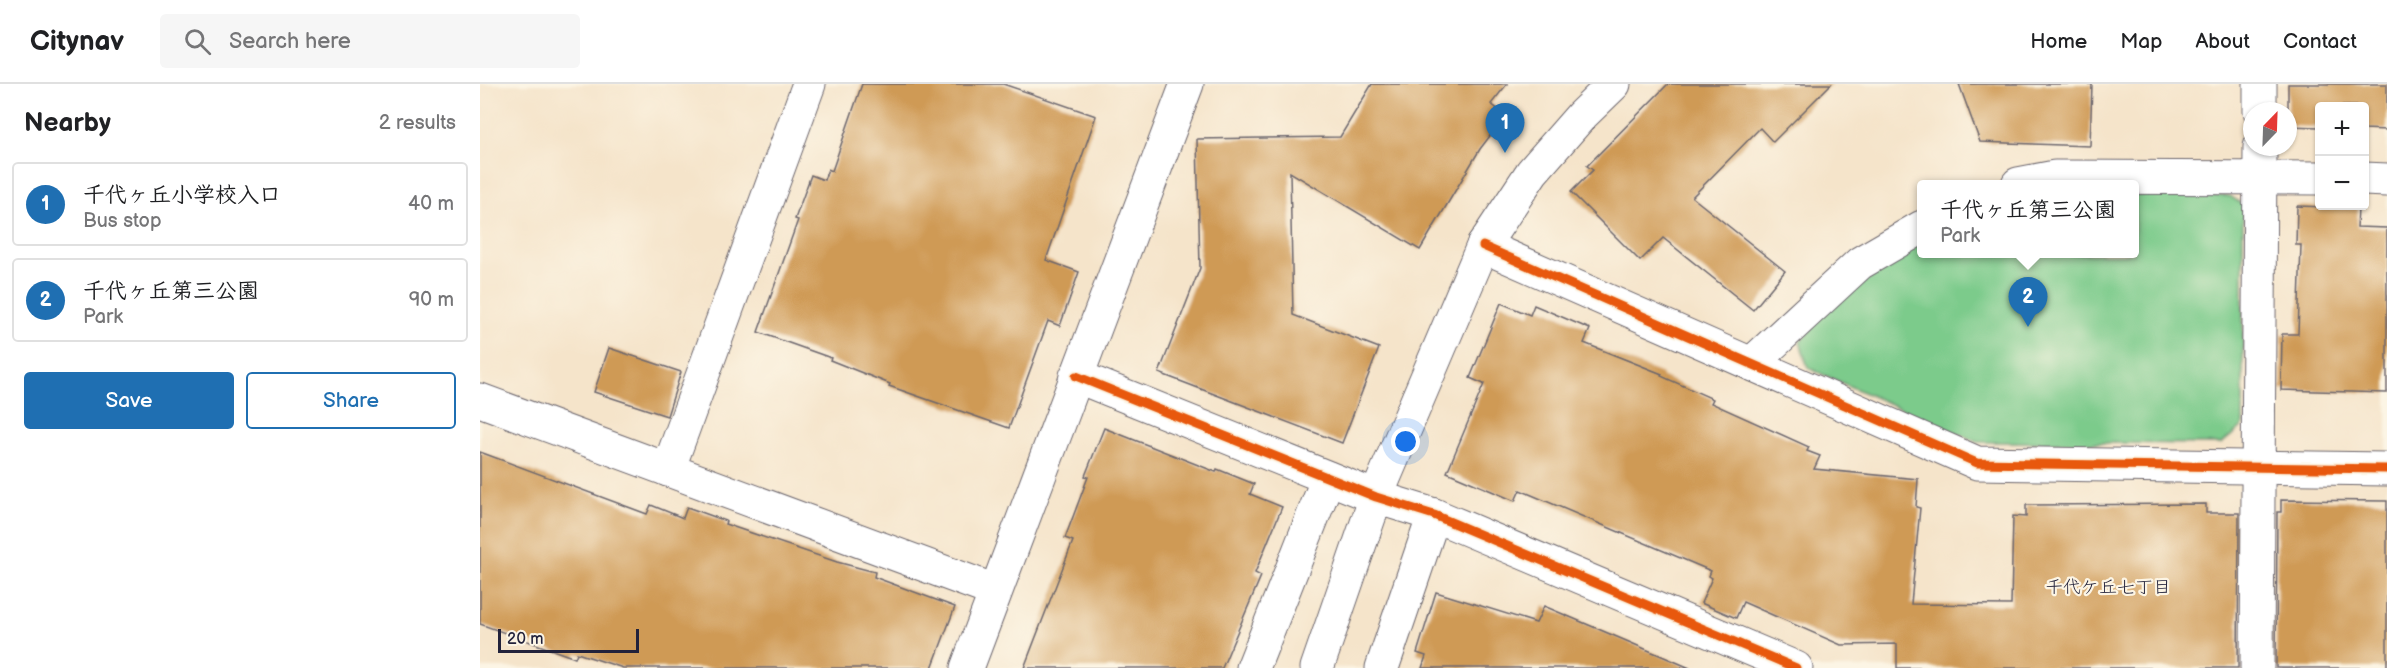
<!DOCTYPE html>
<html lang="en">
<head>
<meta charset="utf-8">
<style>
	body { margin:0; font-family:"Balsamiq Sans","Klee One",sans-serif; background:#f6f6f6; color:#202124 }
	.controls { position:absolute; right:18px; top:18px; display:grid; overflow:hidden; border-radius:6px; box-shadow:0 2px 4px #0004 }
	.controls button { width:54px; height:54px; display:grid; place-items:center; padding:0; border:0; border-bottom:2px solid #e0e0e0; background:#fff; color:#202124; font:30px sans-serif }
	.compass { position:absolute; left:1763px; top:18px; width:54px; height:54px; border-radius:50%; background:#fff; box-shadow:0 2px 4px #0004; rotate:23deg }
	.scale { position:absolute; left:18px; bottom:15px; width:141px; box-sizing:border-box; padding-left:6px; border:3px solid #22223b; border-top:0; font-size:16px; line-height:21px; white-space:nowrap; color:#22223b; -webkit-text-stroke:4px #fcf5e5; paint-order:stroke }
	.you { position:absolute; left:926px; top:358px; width:21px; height:21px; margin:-15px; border:4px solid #fff; border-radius:50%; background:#1a73e8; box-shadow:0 0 0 9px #1a73e833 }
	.badge { display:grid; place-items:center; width:39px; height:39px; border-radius:50%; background:#1f6fb2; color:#fff; font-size:20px; font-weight:700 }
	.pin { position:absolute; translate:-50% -50px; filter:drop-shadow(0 2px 3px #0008) }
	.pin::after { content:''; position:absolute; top:32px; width:21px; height:18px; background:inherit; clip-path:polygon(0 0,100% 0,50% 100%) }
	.popup { position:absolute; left:1437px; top:96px; width:222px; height:78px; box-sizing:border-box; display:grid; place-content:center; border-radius:6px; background:#fff; filter:drop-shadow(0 2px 4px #0005); font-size:20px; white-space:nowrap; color:#757577 }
	.popup b { font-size:22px; color:#202124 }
	.popup::after { content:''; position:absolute; left:50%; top:100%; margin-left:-12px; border:12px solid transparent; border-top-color:#fff }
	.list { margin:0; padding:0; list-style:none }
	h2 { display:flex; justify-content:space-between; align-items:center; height:78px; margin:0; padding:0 24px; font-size:26px }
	h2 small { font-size:20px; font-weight:400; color:#757577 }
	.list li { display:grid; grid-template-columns:39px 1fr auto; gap:18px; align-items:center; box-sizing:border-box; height:84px; margin:0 12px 12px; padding:0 12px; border:2px solid #e0e0e0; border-radius:6px }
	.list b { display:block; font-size:22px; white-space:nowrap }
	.list p { margin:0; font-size:20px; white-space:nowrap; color:#757577 }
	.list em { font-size:20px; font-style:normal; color:#757577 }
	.actions { display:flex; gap:12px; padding:18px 24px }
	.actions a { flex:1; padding:14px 0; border:2px solid #1f6fb2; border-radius:6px; text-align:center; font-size:21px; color:#1f6fb2 }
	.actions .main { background:#1f6fb2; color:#fff }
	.icon { flex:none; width:33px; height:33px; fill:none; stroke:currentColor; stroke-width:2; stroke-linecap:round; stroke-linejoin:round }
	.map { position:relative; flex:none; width:1907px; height:584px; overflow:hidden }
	header { display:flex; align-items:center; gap:36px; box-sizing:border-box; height:84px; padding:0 30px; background:#fff; border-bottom:2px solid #e0e0e0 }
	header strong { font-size:28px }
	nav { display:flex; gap:33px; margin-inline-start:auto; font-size:21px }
	.search { width:420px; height:54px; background:#f6f6f6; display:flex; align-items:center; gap:15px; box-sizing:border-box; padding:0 21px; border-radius:6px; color:#757577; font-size:22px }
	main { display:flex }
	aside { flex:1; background:#fff }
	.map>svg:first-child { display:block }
	.green { fill:#7ccb8b; stroke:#4f7663; stroke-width:1.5 }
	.building { fill:#cf9a54 }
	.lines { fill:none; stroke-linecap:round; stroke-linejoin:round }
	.minor-casing { stroke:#6c666d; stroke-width:35 }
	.tertiary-casing { stroke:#6c666d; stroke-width:35 }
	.minor { stroke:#fff; stroke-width:33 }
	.tertiary { stroke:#fff; stroke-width:33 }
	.cycleway-casing { stroke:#fcf5e5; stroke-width:13 }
	.cycleway { stroke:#e8590c; stroke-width:9 }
	.labels { text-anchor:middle; stroke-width:4.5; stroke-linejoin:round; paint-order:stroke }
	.neighbourhood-label { font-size:18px; fill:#22223b; stroke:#fcf5e5 }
</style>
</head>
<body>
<header>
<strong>Citynav</strong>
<div class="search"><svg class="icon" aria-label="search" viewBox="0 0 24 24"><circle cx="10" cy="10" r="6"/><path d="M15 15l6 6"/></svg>Search here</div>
<nav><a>Home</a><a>Map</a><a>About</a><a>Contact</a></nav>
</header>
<main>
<aside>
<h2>Nearby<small>2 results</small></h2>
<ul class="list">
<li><span class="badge">1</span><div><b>千代ヶ丘小学校入口</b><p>Bus stop</p></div><em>40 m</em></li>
<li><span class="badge">2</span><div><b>千代ヶ丘第三公園</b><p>Park</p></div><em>90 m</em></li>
</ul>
<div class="actions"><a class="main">Save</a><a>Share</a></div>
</aside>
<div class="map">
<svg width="1907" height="584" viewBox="0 0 1907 584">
	<rect width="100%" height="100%" fill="#fcf5e5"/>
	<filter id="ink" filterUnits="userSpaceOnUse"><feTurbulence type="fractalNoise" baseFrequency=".0167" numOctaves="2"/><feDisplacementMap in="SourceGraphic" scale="12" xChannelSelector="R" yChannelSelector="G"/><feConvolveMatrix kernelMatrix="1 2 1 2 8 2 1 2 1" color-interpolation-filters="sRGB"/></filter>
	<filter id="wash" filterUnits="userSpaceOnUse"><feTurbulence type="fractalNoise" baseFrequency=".008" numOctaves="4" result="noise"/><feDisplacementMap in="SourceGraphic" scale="24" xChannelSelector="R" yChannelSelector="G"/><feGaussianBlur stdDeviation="1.35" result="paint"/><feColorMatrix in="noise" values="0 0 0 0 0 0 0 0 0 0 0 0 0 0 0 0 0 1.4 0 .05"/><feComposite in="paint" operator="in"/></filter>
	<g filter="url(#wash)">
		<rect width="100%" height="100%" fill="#f5e4ca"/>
		<polygon class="green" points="1655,111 1750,112 1763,121 1763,342 1741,360 1497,358 1328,284 1320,258 1345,228 1368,207 1441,156 1442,170 1654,170"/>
		<g id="blocks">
			<g class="building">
				<polygon points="382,0 523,0 616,32 566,176 599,188 580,242 568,237 529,344 409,302 410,300 350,276 351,274 278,248 318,136 315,135 331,91 344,96 348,85 352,87"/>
				<polygon points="892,0 1027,0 1011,20 1026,31 1000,65 940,166 810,88 813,231 899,264 862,359 679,289 720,184 717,55 860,53"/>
				<polygon points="1188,0 1351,0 1293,58 1280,44 1212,113 1305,187 1273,226 1183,154 1160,177 1091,108 1113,86 1107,82"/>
				<polygon points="1479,0 1612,0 1610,62 1500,58"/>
				<polygon points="1808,0 1907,0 1907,46 1884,45 1884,22 1839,22 1839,43 1808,42"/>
				<polygon points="1817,122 1878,124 1877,143 1907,144 1907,309 1801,306 1802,250 1818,250 1821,161 1816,161"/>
				<polygon points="1021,219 1050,231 1054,221 1110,245 1104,259 1182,290 1181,292 1233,315 1231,319 1329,363 1327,367 1340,372 1334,385 1438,395 1436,423 1440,424 1431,520 1531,521 1533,432 1546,433 1546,421 1726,420 1726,429 1759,429 1758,584 1417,584 1417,560 1361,561 1263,518 1256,534 1221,519 1232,494 1229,492 1231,487 1040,406 1035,417 967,388 1004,300 990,294"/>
				<polygon points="129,264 201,288 187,332 114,308"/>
				<polygon points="624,344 736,388 737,385 774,400 770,410 802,423 775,489 781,492 742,584 544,584 593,457 585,454 608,393 605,392"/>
				<polygon points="0,368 167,430 171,421 203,434 207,423 246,437 245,440 357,478 395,488 394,493 475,523 452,584 143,584 97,569 95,574 0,540"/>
				<polygon points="1801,416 1907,417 1907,584 1796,584 1797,428 1801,428"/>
				<polygon points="956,508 1056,539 1064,522 1210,584 942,584 946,572 937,569"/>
			</g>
		</g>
	</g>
	<g filter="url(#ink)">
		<use href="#blocks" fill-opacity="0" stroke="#6c666d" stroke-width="1.5"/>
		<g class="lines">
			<g class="minor-casing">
				<g id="minor">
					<polyline points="1780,27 1780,0"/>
					<polyline points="1884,95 1907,96"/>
					<polyline points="1538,100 1575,93 1840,94"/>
					<polyline points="1003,162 1497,379 1907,385"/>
					<polyline points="1271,280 1380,179 1442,143"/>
					<polyline points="596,292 896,413 954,431 1316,584"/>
					<polyline points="0,316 515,507"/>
					<polyline points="188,386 329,0"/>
					<polyline points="487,584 707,0"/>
					<polyline points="773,584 848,394"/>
					<polyline points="902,584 954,431"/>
					<polyline points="1777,584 1780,63"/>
				</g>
			</g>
			<g class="tertiary-casing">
				<polyline id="tertiary" points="837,584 896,413 1003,162 1052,88 1101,32 1134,0"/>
			</g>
			<use href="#minor" class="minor"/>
			<use href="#tertiary" class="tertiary"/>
			<g class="cycleway-casing">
				<g id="cycleway">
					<polyline points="1003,162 1497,379 1907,385"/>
					<polyline points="596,292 896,413 954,431 1316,584"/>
				</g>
			</g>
			<use href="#cycleway" class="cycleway"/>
		</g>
	</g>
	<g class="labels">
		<g class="neighbourhood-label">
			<text x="1628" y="509">千代ケ丘七丁目</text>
		</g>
	</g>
</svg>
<div class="controls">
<button>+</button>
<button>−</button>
</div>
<svg class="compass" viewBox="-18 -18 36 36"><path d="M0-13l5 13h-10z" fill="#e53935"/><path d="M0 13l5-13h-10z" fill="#757577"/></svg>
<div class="scale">20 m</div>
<div class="you"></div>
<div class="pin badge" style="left:1025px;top:69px">1</div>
<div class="pin badge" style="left:1548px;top:243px">2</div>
<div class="popup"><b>千代ヶ丘第三公園</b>Park</div>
</div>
</main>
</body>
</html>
